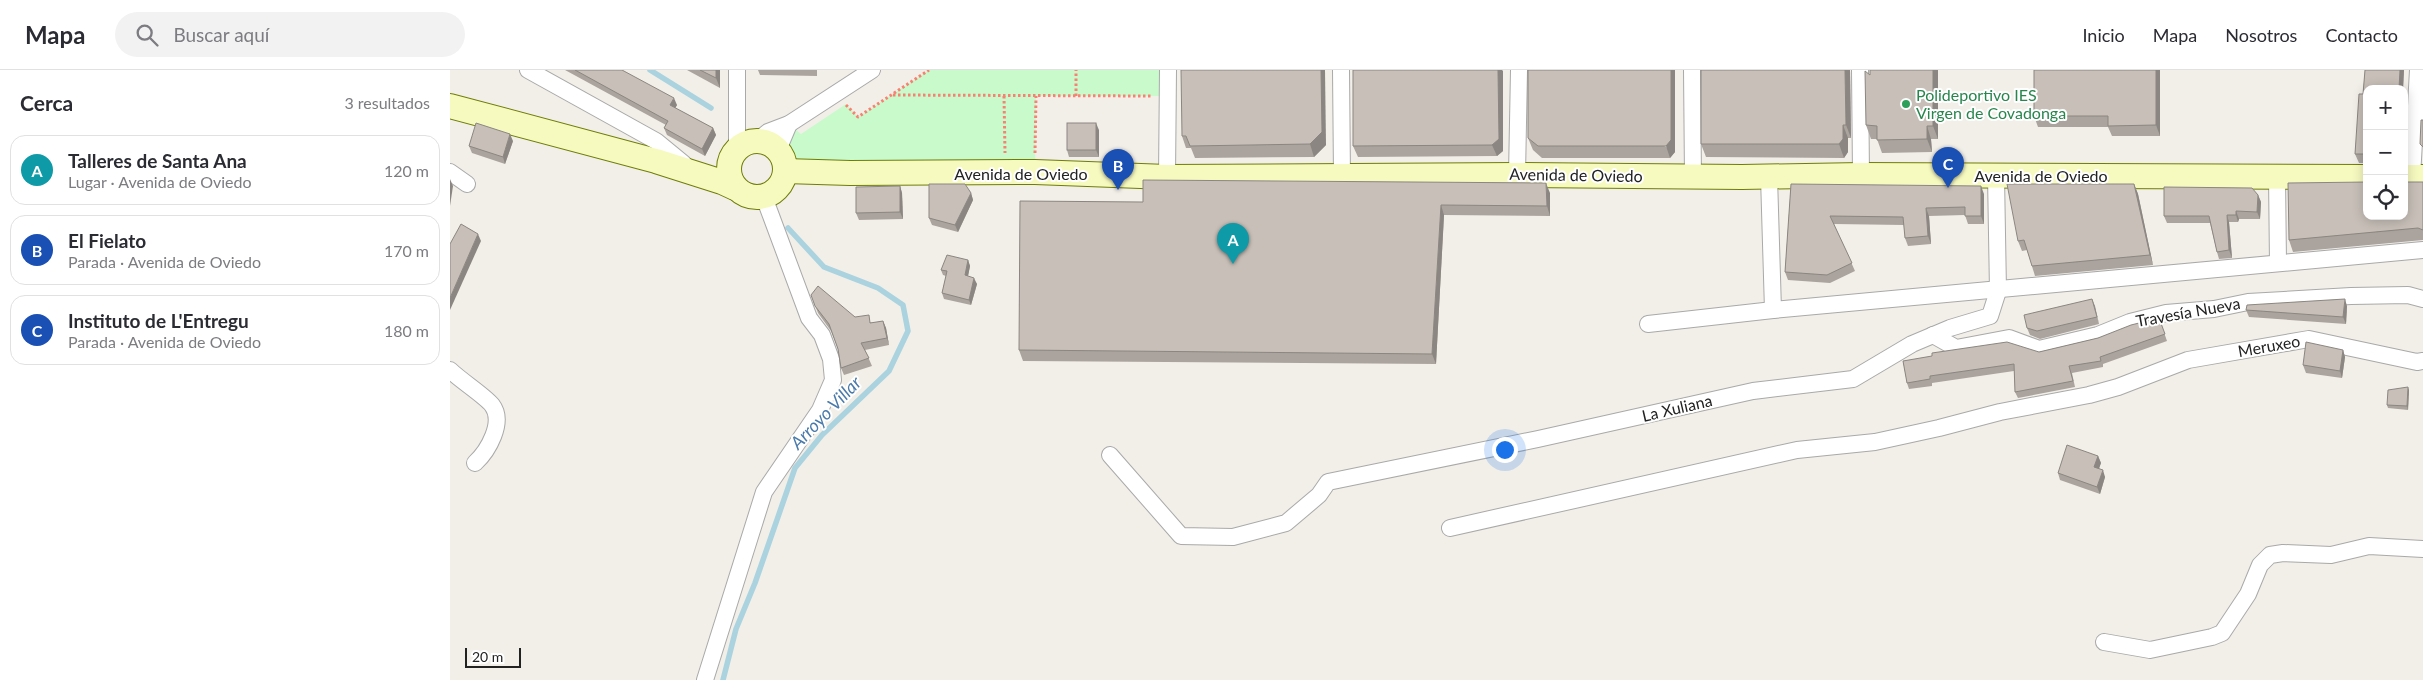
<!DOCTYPE html>
<html lang="es">
<head>
<meta charset="utf-8">
<style>
	body { margin:0; font-family:Lato,sans-serif; background:#f2f2f3; color:#2b2b33 }
	.controls { position:absolute; right:15px; top:15px; display:grid; overflow:hidden; border-radius:10px; box-shadow:0 2px 12px #0003 }
	.controls button { width:45px; height:45px; display:grid; place-items:center; padding:0; border:0; border-bottom:1px solid #e1e1e2; background:#fff; color:#2b2b33; font:25px sans-serif }
	.scale { position:absolute; left:15px; bottom:12px; width:56px; box-sizing:border-box; padding-left:5px; border:2px solid #222; border-top:0; font-size:14px; line-height:18px; white-space:nowrap; color:#222; -webkit-text-stroke:4px #fff; paint-order:stroke }
	.you { position:absolute; left:1054px; top:379px; width:18px; height:18px; margin:-12px; border:4px solid #fff; border-radius:50%; background:#1a73e8; box-shadow:0 0 0 8px #1a73e833 }
	.badge { display:grid; place-items:center; width:32px; height:32px; border-radius:50%; background:#0b8043; color:#fff; font-size:16px; font-weight:700 }
	.pin { position:absolute; translate:-50% -41px; filter:drop-shadow(0 1px 2px #0008) }
	.pin::after { content:''; position:absolute; top:26px; width:18px; height:15px; background:inherit; clip-path:polygon(0 0,100% 0,50% 100%) }
	.list { margin:0; padding:0; list-style:none }
	h2 { display:flex; justify-content:space-between; align-items:center; height:65px; margin:0; padding:0 20px; font-size:21px }
	h2 small { font-size:16px; font-weight:400; color:#7c7c81 }
	.list li { display:grid; grid-template-columns:32px 1fr auto; gap:15px; align-items:center; box-sizing:border-box; height:70px; margin:0 10px 10px; padding:0 10px; border:1px solid #e1e1e2; border-radius:15px }
	.list b { display:block; font-size:19px; white-space:nowrap }
	.list p { margin:0; font-size:16px; white-space:nowrap; color:#7c7c81 }
	.list em { font-size:16px; font-style:normal; color:#7c7c81 }
	.icon { flex:none; width:28px; height:28px; fill:none; stroke:currentColor; stroke-width:2; stroke-linecap:round; stroke-linejoin:round }
	.map { position:relative; flex:none; width:1973px; height:610px; overflow:hidden }
	header { display:flex; align-items:center; gap:30px; box-sizing:border-box; height:70px; padding:0 25px; background:#fff; border-bottom:1px solid #e1e1e2 }
	header strong { font-size:24px }
	nav { display:flex; gap:28px; margin-inline-start:auto; font-size:18px }
	.search { width:350px; height:45px; background:#f2f2f3; display:flex; align-items:center; gap:12px; box-sizing:border-box; padding:0 18px; border-radius:28px; color:#7c7c81; font-size:19px }
	main { display:flex }
	aside { flex:1; background:#fff }
	.map>svg:first-child { display:block }
	.park { fill:#c8facc }
	.lines { fill:none; stroke-linecap:round; stroke-linejoin:round }
	.stream { stroke:#aad3df; stroke-width:5.5 }
	.street-casing { stroke:#a9a9a9; stroke-width:18 }
	.secondary-casing { stroke:#707d05; stroke-width:26 }
	.path { stroke:#fa8072; stroke-width:3; stroke-dasharray:2.5 2.5; stroke-linecap:butt }
	.street { stroke:#fff; stroke-width:16 }
	.secondary { stroke:#f7fabf; stroke-width:24 }
	.wall { fill:#aba49e }
	.shaded-wall { fill:#8b8681 }
	.building { fill:#c7bfb8; stroke:#8b8681 }
	.leisure-dot { fill:#2e9e5b; stroke:#fff; stroke-width:2 }
	.labels { text-anchor:middle; stroke-width:4; stroke-linejoin:round; paint-order:stroke }
	.leisure-label { font-size:16px; fill:#27864d; stroke:#fff; text-anchor:start }
	.street-label { font-size:16px; fill:#222; stroke:#fff }
	.water-label { font-size:18px; font-style:italic; fill:#4a7aab; stroke:#fff }
</style>
</head>
<body>
<header>
<strong>Mapa</strong>
<div class="search"><svg class="icon" aria-label="search" viewBox="0 0 24 24"><circle cx="10" cy="10" r="6"/><path d="M15 15l6 6"/></svg>Buscar aquí</div>
<nav><a>Inicio</a><a>Mapa</a><a>Nosotros</a><a>Contacto</a></nav>
</header>
<main>
<aside>
<h2>Cerca<small>3 resultados</small></h2>
<ul class="list">
<li><span class="badge" style="background:#0f9aa8">A</span><div><b>Talleres de Santa Ana</b><p>Lugar · Avenida de Oviedo</p></div><em>120 m</em></li>
<li><span class="badge" style="background:#1a4fb4">B</span><div><b>El Fielato</b><p>Parada · Avenida de Oviedo</p></div><em>170 m</em></li>
<li><span class="badge" style="background:#1a4fb4">C</span><div><b>Instituto de L'Entregu</b><p>Parada · Avenida de Oviedo</p></div><em>180 m</em></li>
</ul>
</aside>
<div class="map">
<svg width="1973" height="610" viewBox="0 0 1973 610">
	<rect width="100%" height="100%" fill="#f2efe9"/>
	<polygon class="park" points="479,0 718,0 718,26 586,26 585,102 335,93 328,80 339,54 351,64 396,34 408,47"/>
	<g class="lines">
		<g class="stream">
			<polyline points="200,0 261,38"/>
			<polyline points="273,610 286,559 305,513 345,398 372,365 439,301 458,261 453,235 428,218 374,197 338,158"/>
		</g>
		<g class="street-casing">
			<g id="street">
				<polyline points="78,0 206,71 234,94"/>
				<polyline points="287,0 287,78"/>
				<polyline points="891,0 892,106"/>
				<polyline points="1242,0 1243,107"/>
				<polyline points="1410,0 1411,105"/>
				<polyline points="308,70 318,62 339,54 422,0"/>
				<polyline points="328,80 339,54"/>
				<polyline points="0,102 17,114"/>
				<polyline points="1067,105 1069,0"/>
				<polyline points="717,107 718,0"/>
				<polyline points="1319,107 1323,240 1973,180"/>
				<polyline points="1827,107 1828,193"/>
				<polyline points="1962,107 1968,0"/>
				<polyline points="1198,254 1323,240"/>
				<polyline points="1483,265 1506,278 1559,268 1589,279 1648,265 1680,252 1716,243 1764,239 1798,232 1901,226 1958,225 1973,229"/>
				<path d="M0,300C10,310 35,326 42,335C55,352 38,381 25,393"/>
				<polyline points="660,385 731,466 783,467 836,453 869,425 878,412 1088,369 1303,321 1403,309 1462,274 1500,258 1540,246 1548,221 1546,106"/>
				<polyline points="1000,458 1347,380 1425,372 1489,358 1550,342 1639,325 1668,317 1738,290 1859,269 1967,292 1973,291"/>
				<polyline points="1654,572 1700,580 1762,567 1772,563 1798,524 1810,495 1820,485 1833,483 1881,485 1919,476 1973,479"/>
				<polyline points="255,610 314,422 370,340 383,310 381,289 372,265 359,248 314,127"/>
			</g>
		</g>
		<g class="secondary-casing">
			<g id="secondary">
				<polyline points="0,36 206,91 272,112 285,118"/>
				<circle cx="307" cy="99" r="28"/>
				<polyline points="335,101 400,103 585,102 717,107 1067,105 1292,107 1411,105 1917,107"/>
				<polyline points="1954,107 1973,107"/>
			</g>
		</g>
		<g class="path">
			<polyline points="443,25 702,26"/>
			<polyline points="554,26 555,83"/>
			<polyline points="626,26 626,0"/>
			<polyline points="396,35 408,47 479,0"/>
			<polyline points="585,83 586,26"/>
		</g>
		<use href="#street" class="street"/>
		<use href="#secondary" class="secondary"/>
	</g>
	<g class="wall">
		<polygon points="115,0 172,0 227,35 225,38 263,58 266,65 255,86 217,65 214,58 216,55"/>
		<polygon points="237,0 270,0 270,18"/>
		<polygon points="308,0 367,0 367,6 310,5"/>
		<polygon points="1078,0 1225,82 1220,88 1092,88 1083,80 1078,68"/>
		<polygon points="1251,0 1400,0 1401,68 1398,68 1398,82 1394,88 1256,87 1251,74"/>
		<polygon points="1488,0 1488,69 1481,69 1482,82 1432,83 1427,69 1421,69 1416,55 1420,5"/>
		<polygon points="1584,0 1710,0 1710,66 1662,66 1658,57 1588,57 1584,46"/>
		<polygon points="1915,0 1954,0 1953,19 1917,19 1917,93 1909,93 1905,84 1913,24"/>
		<polygon points="1053,1 1053,81 1047,86 908,87 903,76"/>
		<polygon points="649,60 649,87 619,87 617,80"/>
		<polygon points="732,66 876,75 864,87 745,88 741,78 736,78"/>
		<polygon points="63,71 55,94 22,83 19,76"/>
		<polygon points="1973,112 1973,170 1843,182 1839,170"/>
		<polygon points="1341,114 1534,124 1534,154 1518,154 1515,145 1479,146 1481,174 1458,176 1455,168 1454,155 1384,154 1405,201 1380,213 1338,210 1335,202"/>
		<polygon points="1684,114 1688,124 1703,195 1585,206 1577,180 1572,181 1568,171"/>
		<polygon points="450,116 452,123 453,149 409,150 406,143"/>
		<polygon points="521,123 523,130 508,162 482,155 479,148"/>
		<polygon points="1100,123 1100,146 994,145 986,294 573,291 569,280 693,132"/>
		<polygon points="1808,125 1811,132 1810,149 1789,149 1788,152 1779,152 1782,188 1769,189 1767,182 1760,153 1717,153 1714,146"/>
		<polygon points="518,190 520,196 518,206 527,214 521,235 494,229 492,223 496,206 493,205 491,200"/>
		<polygon points="361,225 405,247 422,253 433,251 436,258 439,275 415,280 422,296 394,305 391,298 388,279 381,261 368,243"/>
		<polygon points="1642,229 1649,254 1590,269 1580,265 1577,258"/>
		<polygon points="1897,236 1896,254 1799,247 1796,240"/>
		<polygon points="1709,248 1717,271 1653,294 1653,297 1622,303 1625,317 1568,328 1565,322 1564,301 1482,313 1482,316 1459,319 1457,313 1453,291 1589,282 1648,268"/>
		<polygon points="1893,280 1895,287 1892,308 1856,303 1853,295"/>
		<polygon points="1959,320 1958,340 1938,338 1937,335"/>
		<polygon points="1648,386 1651,393 1649,398 1655,407 1650,424 1610,410 1608,403"/>
	</g>
	<g class="shaded-wall">
		<polygon points="266,0 270,0 270,18 266,8"/>
		<polygon points="871,0 875,0 876,75 864,87 860,74"/>
		<polygon points="1048,0 1052,0 1053,1 1053,81 1047,86 1042,75"/>
		<polygon points="1221,0 1225,0 1225,82 1220,88 1216,76"/>
		<polygon points="1395,0 1400,0 1401,68 1396,55"/>
		<polygon points="1483,0 1488,0 1488,69 1483,56"/>
		<polygon points="1706,0 1710,0 1710,66 1706,55"/>
		<polygon points="1950,0 1954,0 1953,19 1949,19"/>
		<polygon points="224,28 227,35 223,42 220,35"/>
		<polygon points="646,53 649,60 649,87 646,80"/>
		<polygon points="1393,55 1398,68 1398,82 1394,88 1389,74"/>
		<polygon points="1477,56 1481,69 1482,82 1477,69"/>
		<polygon points="263,58 266,65 255,86 252,79"/>
		<polygon points="60,64 63,71 55,94 53,87"/>
		<polygon points="0,109 3,116 0,136"/>
		<polygon points="1096,113 1100,123 1100,146 1097,136"/>
		<polygon points="1684,114 1688,124 1703,195 1700,185"/>
		<polygon points="450,116 452,123 453,149 450,142"/>
		<polygon points="1531,116 1534,124 1534,154 1531,146"/>
		<polygon points="521,123 523,130 508,162 505,155"/>
		<polygon points="1808,125 1811,132 1810,149 1807,142"/>
		<polygon points="991,135 994,145 986,294 982,284"/>
		<polygon points="1476,138 1479,146 1481,174 1478,166"/>
		<polygon points="1786,141 1789,149 1788,152 1786,145"/>
		<polygon points="1777,145 1779,152 1782,188 1779,180"/>
		<polygon points="28,164 31,171 0,240 0,228"/>
		<polygon points="518,190 520,196 517,211 515,205"/>
		<polygon points="524,208 527,214 521,235 519,230"/>
		<polygon points="1642,229 1645,236 1649,254 1647,247"/>
		<polygon points="1895,229 1897,236 1896,254 1893,247"/>
		<polygon points="433,251 436,258 439,275 437,268"/>
		<polygon points="1893,280 1895,287 1892,308 1890,301"/>
		<polygon points="1958,317 1959,320 1958,340 1957,336"/>
		<polygon points="1648,386 1651,393 1647,404 1644,397"/>
		<polygon points="1653,400 1655,407 1650,424 1647,417"/>
	</g>
	<g class="building">
		<polygon points="125,0 172,0 224,28 220,35 263,58 252,79 214,58 218,51"/>
		<polygon points="250,0 266,0 266,8"/>
		<polygon points="731,0 871,0 872,62 860,74 740,76 736,66 732,66"/>
		<polygon points="903,0 1048,0 1049,69 1042,75 903,76"/>
		<polygon points="1078,0 1221,0 1221,70 1216,76 1088,76 1078,68"/>
		<polygon points="1251,0 1395,0 1396,55 1393,55 1393,69 1389,74 1251,74"/>
		<polygon points="1420,0 1483,0 1483,56 1477,56 1477,69 1427,70 1427,56 1416,55 1415,1 1420,5"/>
		<polygon points="1584,0 1706,0 1706,55 1658,56 1658,46 1584,46"/>
		<polygon points="1915,0 1950,0 1949,19 1917,19 1917,84 1905,84 1909,24 1913,24"/>
		<polygon points="1971,50 1973,50 1973,77 1970,74"/>
		<polygon points="26,53 60,64 53,87 19,76"/>
		<rect x="617" y="53" width="29" height="27"/>
		<polygon points="693,110 1096,113 1097,136 991,135 982,284 569,280 570,131 693,132"/>
		<polygon points="1917,112 1917,146 1954,146 1954,112 1973,112 1973,160 1968,158 1839,170 1838,113"/>
		<polygon points="479,114 515,114 521,123 505,155 479,148"/>
		<polygon points="1341,114 1531,116 1531,146 1515,146 1515,137 1476,138 1478,166 1455,168 1453,147 1380,146 1402,193 1377,205 1335,202"/>
		<polygon points="1557,114 1684,114 1700,185 1582,196 1574,170 1568,171"/>
		<polygon points="450,116 450,142 406,143 406,117"/>
		<polygon points="1714,117 1802,118 1808,125 1807,142 1786,141 1786,145 1777,145 1779,180 1767,182 1759,146 1714,146"/>
		<polygon points="11,154 28,164 0,228 0,174"/>
		<polygon points="497,185 518,190 515,205 524,208 519,230 492,223 497,201 491,200"/>
		<polygon points="368,216 405,247 419,245 420,253 433,251 437,268 411,273 419,288 391,298 388,279 379,254 365,236 361,225"/>
		<polygon points="1642,229 1647,247 1587,261 1577,258 1574,245"/>
		<polygon points="1895,229 1893,247 1796,240 1797,235"/>
		<polygon points="1709,248 1715,264 1650,287 1651,291 1619,296 1623,311 1565,322 1564,294 1480,306 1480,309 1457,313 1453,291 1482,286 1482,283 1557,272 1589,282 1648,268 1681,255"/>
		<polygon points="1856,272 1893,280 1890,301 1853,295"/>
		<polygon points="1958,317 1957,336 1937,335 1938,320"/>
		<polygon points="1617,375 1648,386 1644,397 1653,400 1647,417 1608,403"/>
	</g>
	<circle class="leisure-dot" cx="1456" cy="34" r="5"/>
	<g class="labels">
		<g class="leisure-label">
			<text x="1466" y="31">Polideportivo IES<tspan x="1466" dy="18">Virgen de Covadonga</tspan></text>
		</g>
		<g class="street-label">
			<text x="571" y="110">Avenida de Oviedo</text>
			<text transform="translate(1126 105) rotate(1)" y="6">Avenida de Oviedo</text>
			<text x="1591" y="112">Avenida de Oviedo</text>
			<text transform="translate(1738 242) rotate(-10)" y="6">Travesía Nueva</text>
			<text transform="translate(1819 276) rotate(-10)" y="6">Meruxeo</text>
			<text transform="translate(1227 338) rotate(-13)" y="6">La Xuliana</text>
		</g>
		<g class="water-label">
			<text transform="translate(376 343) rotate(-46)" y="6">Arroyo Villar</text>
		</g>
	</g>
</svg>
<div class="controls">
<button>+</button>
<button>−</button>
<button><svg class="icon" aria-label="locate" viewBox="0 0 24 24"><circle cx="12" cy="12" r="6"/><path d="M12 2v4M12 18v4M2 12h4M18 12h4"/></svg></button>
</div>
<div class="scale">20 m</div>
<div class="you"></div>
<div class="pin badge" style="left:783px;top:194px;background:#0f9aa8">A</div>
<div class="pin badge" style="left:668px;top:120px;background:#1a4fb4">B</div>
<div class="pin badge" style="left:1498px;top:118px;background:#1a4fb4">C</div>
</div>
</main>
</body>
</html>
